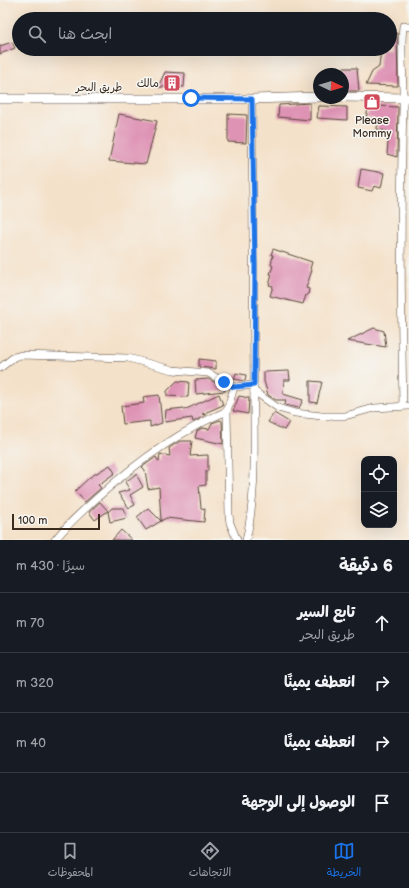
<!DOCTYPE html>
<html lang="ar">
<head>
<meta charset="utf-8">
<style>
	body { margin:0; font-family:"Balsamiq Sans","Playpen Sans Arabic",sans-serif; background:#20242c; color:#f1f3f6; direction:rtl }
	.controls { position:absolute; right:12px; bottom:12px; display:grid; overflow:hidden; border-radius:8px; box-shadow:0 4px 16px #0002 }
	.controls button { width:36px; height:36px; display:grid; place-items:center; padding:0; border:0; border-bottom:1px solid #363941; background:#171b24; color:#f1f3f6; font:20px sans-serif }
	.compass { position:absolute; left:313px; top:68px; width:36px; height:36px; border-radius:50%; background:#171b24; box-shadow:0 4px 16px #0002; rotate:94deg }
	.scale { position:absolute; left:12px; bottom:10px; width:88px; box-sizing:border-box; padding-left:4px; border:2px solid #3b2a1e; border-top:0; font-size:11px; line-height:14px; white-space:nowrap; color:#3b2a1e; -webkit-text-stroke:3px #f6f6f2; paint-order:stroke }
	.stop { position:absolute; width:12px; height:12px; margin:-9px; border:3px solid #1a73e8; border-radius:50%; background:#fff }
	.stop.end { background:#1a73e8; border-color:#fff; box-shadow:0 1px 4px #0008 }
	.list { margin:0; padding:0; list-style:none }
	h2 { display:flex; justify-content:space-between; align-items:center; height:52px; margin:0; padding:0 16px; font-size:17px }
	h2 small { font-size:13px; font-weight:400; color:#9ea1a6 }
	.list li { display:grid; grid-template-columns:26px 1fr auto; gap:12px; align-items:center; box-sizing:border-box; height:60px; padding:0 16px; border-top:1px solid #363941 }
	.list b { display:block; font-size:15px; white-space:nowrap }
	.list p { margin:0; font-size:13px; white-space:nowrap; color:#9ea1a6 }
	.list em { font-size:13px; font-style:normal; color:#9ea1a6 }
	.icon { flex:none; width:22px; height:22px; fill:none; stroke:currentColor; stroke-width:2; stroke-linecap:round; stroke-linejoin:round }
	.map { position:relative; flex:none; width:409px; height:540px; overflow:hidden; direction:ltr }
	.search { position:absolute; background:#171b24; box-shadow:0 4px 16px #0002; left:12px; right:12px; top:12px; height:44px; display:flex; align-items:center; gap:10px; box-sizing:border-box; padding:0 14px; border-radius:22px; color:#9ea1a6; font-size:15px }
	.sheet { height:292px; background:#171b24 }
	nav { display:flex; justify-content:space-around; align-items:center; box-sizing:border-box; height:56px; border-top:1px solid #363941; background:#171b24; font-size:11px; color:#9ea1a6 }
	nav a { display:grid; justify-items:center; gap:2px }
	nav .on { color:#1a73e8 }
	.map>svg:first-child { display:block }
	.building { fill:#de92b4 }
	.lines { fill:none; stroke-linecap:round; stroke-linejoin:round }
	.minor-casing { stroke:#574538; stroke-width:8 }
	.major-casing { stroke:#574538; stroke-width:10 }
	.minor { stroke:#fff; stroke-width:7 }
	.major { stroke:#fff; stroke-width:9 }
	.route { stroke:#1a73e8; stroke-width:5 }
	.labels { text-anchor:middle; stroke-width:3; stroke-linejoin:round; paint-order:stroke }
	.poi-label { font-size:11px; fill:#3b2a1e; stroke:#f6f6f2; text-anchor:end }
	.street-label { font-size:11px; fill:#3b2a1e; stroke:#f6f6f2 }
</style>
</head>
<body>
<div class="map">
<svg width="409" height="540" viewBox="0 0 409 540">
	<rect width="100%" height="100%" fill="#f6f6f2"/>
	<filter id="ink" filterUnits="userSpaceOnUse"><feTurbulence type="fractalNoise" baseFrequency=".025" numOctaves="2"/><feDisplacementMap in="SourceGraphic" scale="8" xChannelSelector="R" yChannelSelector="G"/><feConvolveMatrix kernelMatrix="1 2 1 2 8 2 1 2 1" color-interpolation-filters="sRGB"/></filter>
	<filter id="wash" filterUnits="userSpaceOnUse"><feTurbulence type="fractalNoise" baseFrequency=".012" numOctaves="4" result="noise"/><feDisplacementMap in="SourceGraphic" scale="16" xChannelSelector="R" yChannelSelector="G"/><feGaussianBlur stdDeviation="0.9" result="paint"/><feColorMatrix in="noise" values="0 0 0 0 0 0 0 0 0 0 0 0 0 0 0 0 0 1.4 0 .05"/><feComposite in="paint" operator="in"/></filter>
	<g filter="url(#wash)">
		<rect width="100%" height="100%" fill="#f4e1c9"/>
		<g id="blocks">
			<g class="building">
				<polygon points="390,33 397,33 398,86 366,85 372,72 379,67 381,49 390,49"/>
				<polygon points="12,42 15,48 0,54 0,46"/>
				<polygon points="341,68 357,68 359,91 343,91 343,74 341,74"/>
				<polygon points="165,72 185,73 184,87 158,87"/>
				<polygon points="310,103 310,120 278,117 279,105"/>
				<polygon points="369,104 379,104 378,106 398,107 397,157 387,154 389,132 377,129 378,119 366,118"/>
				<polygon points="319,106 347,107 347,120 317,118"/>
				<polygon points="119,114 157,121 146,164 109,161"/>
				<polygon points="228,114 247,115 246,143 228,142"/>
				<polygon points="361,169 384,173 381,188 374,186 372,191 358,188"/>
				<polygon points="273,249 312,262 310,269 312,270 306,288 309,289 308,295 306,295 303,304 270,296 273,286 269,285 272,275 270,274 273,266 271,265 273,255 271,255"/>
				<polygon points="374,328 384,331 386,347 347,341"/>
				<polygon points="199,359 216,361 216,369 199,367"/>
				<polygon points="289,371 290,380 284,380 283,394 303,400 299,408 285,405 286,400 276,400 268,395 264,381 264,372"/>
				<polygon points="236,373 246,375 245,381 234,379"/>
				<polygon points="208,379 224,387 225,391 196,394 195,380"/>
				<polygon points="177,381 189,382 188,397 167,396 167,391"/>
				<polygon points="310,381 322,382 317,403 310,402"/>
				<polygon points="219,394 223,405 202,414 206,415 193,422 192,418 165,422 166,410 184,408 184,410"/>
				<polygon points="159,395 162,423 150,427 150,421 123,424 121,406 144,403 143,397"/>
				<polygon points="239,396 249,398 248,414 233,411"/>
				<polygon points="274,413 289,422 284,430 268,422"/>
				<polygon points="220,420 222,421 223,444 195,438 197,431 202,428 209,429 212,423"/>
				<polygon points="180,441 192,441 190,456 208,455 208,471 206,471 206,485 199,486 201,508 205,509 204,522 166,518 161,521 159,487 148,489 145,470 142,467 156,457 159,462 160,454 170,456 169,448"/>
				<polygon points="110,465 115,473 98,485 101,488 85,502 75,491 90,477"/>
				<polygon points="136,474 143,487 130,495 135,505 129,508 118,493 130,490 125,482"/>
				<polygon points="100,502 108,511 95,520 89,512"/>
				<polygon points="112,508 123,508 127,518 110,522 108,512"/>
				<polygon points="148,508 161,521 146,530 137,517"/>
				<polygon points="121,530 132,540 112,540"/>
			</g>
		</g>
	</g>
	<g filter="url(#ink)">
		<use href="#blocks" fill-opacity="0" stroke="#574538" stroke-width="1"/>
		<g class="lines">
			<g class="minor-casing">
				<g id="minor">
					<polyline points="0,368 14,357 21,355 128,358 173,370 208,373 234,387 254,385"/>
					<polyline points="254,391 278,408 295,413 322,416 345,416 374,408 409,406"/>
					<path d="M403,406C401,307 400,208 403,108C404,81 400,53 403,26L409,27"/>
					<polyline points="227,411 229,515 230,523 237,540"/>
					<path d="M55,540C68,523 83,511 98,497C137,462 179,431 227,411L234,387"/>
					<path d="M246,540C258,489 253,436 254,383C254,289 253,194 252,99"/>
				</g>
			</g>
			<g class="major-casing">
				<g id="major">
					<polyline points="343,97 409,98"/>
					<polyline points="0,99 252,99 319,97"/>
				</g>
			</g>
			<use href="#minor" class="minor"/>
			<use href="#major" class="major"/>
		</g>
	</g>
	<g class="lines" filter="url(#ink)">
		<polyline class="route" points="191,98 252,99 255,266 254,385 234,387 224,382"/>
	</g>
	<defs>
		<g id="building-square" transform="scale(0.9)"><rect x="-9" y="-9" width="18" height="18" rx="4" fill="#d1495b" stroke="#f6f6f2"/><path d="M-4-6H4V6H1V3H-1V6H-4ZM-2.5-4.3h1.7v1.8h-1.7ZM.8-4.3h1.7v1.8H.8ZM-2.5-1h1.7V.8h-1.7ZM.8-1h1.7V.8H.8Z" fill="#fff"/></g>
		<g id="shop-square" transform="scale(0.9)"><rect x="-9" y="-9" width="18" height="18" rx="4" fill="#d1495b" stroke="#f6f6f2"/><path d="M-5-2.5h2.3a2.7 3.5 0 0 1 5.4 0H5L5.5 6h-11ZM-1.5-2.5h3a1.5 2.3 0 0 0-3 0Z" fill="#fff"/></g>
	</defs>
	<g fill-rule="evenodd">
		<use href="#building-square" x="172" y="83"/>
		<use href="#shop-square" x="372" y="102"/>
	</g>
	<g class="labels">
		<g class="poi-label">
			<text x="159" y="87">مالك</text>
			<text x="372" y="124" text-anchor="middle">Please<tspan x="372" dy="13">Mommy</tspan></text>
		</g>
		<g class="street-label">
			<text x="99" y="91">طريق البحر</text>
		</g>
	</g>
</svg>
<div class="controls">
<button><svg class="icon" aria-label="locate" viewBox="0 0 24 24"><circle cx="12" cy="12" r="6"/><path d="M12 2v4M12 18v4M2 12h4M18 12h4"/></svg></button>
<button><svg class="icon" aria-label="layers" viewBox="0 0 24 24"><path d="M12 4l9 5-9 5-9-5zM3 14l9 5 9-5"/></svg></button>
</div>
<svg class="compass" viewBox="-18 -18 36 36"><path d="M0-13l5 13h-10z" fill="#e53935"/><path d="M0 13l5-13h-10z" fill="#9ea1a6"/></svg>
<div class="scale">100 m</div>
<div class="stop" style="left:191px;top:98px"></div>
<div class="stop end" style="left:224px;top:382px"></div>
<div class="search"><svg class="icon" aria-label="search" viewBox="0 0 24 24"><circle cx="10" cy="10" r="6"/><path d="M15 15l6 6"/></svg>ابحث هنا</div>
</div>
<section class="sheet">
<h2>6 دقيقة<small>سيرًا · 430 m</small></h2>
<ul class="list">
<li><svg class="icon" aria-label="ahead" viewBox="0 0 24 24"><path d="M12 20V5M6 11l6-6 6 6"/></svg><div><b>تابع السير</b><p>طريق البحر</p></div><em>70 m</em></li>
<li><svg class="icon" aria-label="right" viewBox="0 0 24 24"><path d="M7 20v-9h11M14 6l5 5-5 5"/></svg><div><b>انعطف يمينًا</b></div><em>320 m</em></li>
<li><svg class="icon" aria-label="right" viewBox="0 0 24 24"><path d="M7 20v-9h11M14 6l5 5-5 5"/></svg><div><b>انعطف يمينًا</b></div><em>40 m</em></li>
<li><svg class="icon" aria-label="arrive" viewBox="0 0 24 24"><path d="M6 21V4h12l-3 4 3 4H6"/></svg><div><b>الوصول إلى الوجهة</b></div></li>
</ul>
</section>
<nav>
<a class="on"><svg class="icon" aria-label="map" viewBox="0 0 24 24"><path d="M3 6l6-2 6 2 6-2v14l-6 2-6-2-6 2zM9 4v14M15 6v14"/></svg>الخريطة</a>
<a><svg class="icon" aria-label="directions" viewBox="0 0 24 24"><path d="M12 3l9 9-9 9-9-9zM9 14v-3h6M13 9l2 2-2 2"/></svg>الاتجاهات</a>
<a><svg class="icon" aria-label="saved" viewBox="0 0 24 24"><path d="M7 4h10v16l-5-4-5 4z"/></svg>المحفوظات</a>
</nav>
</body>
</html>
